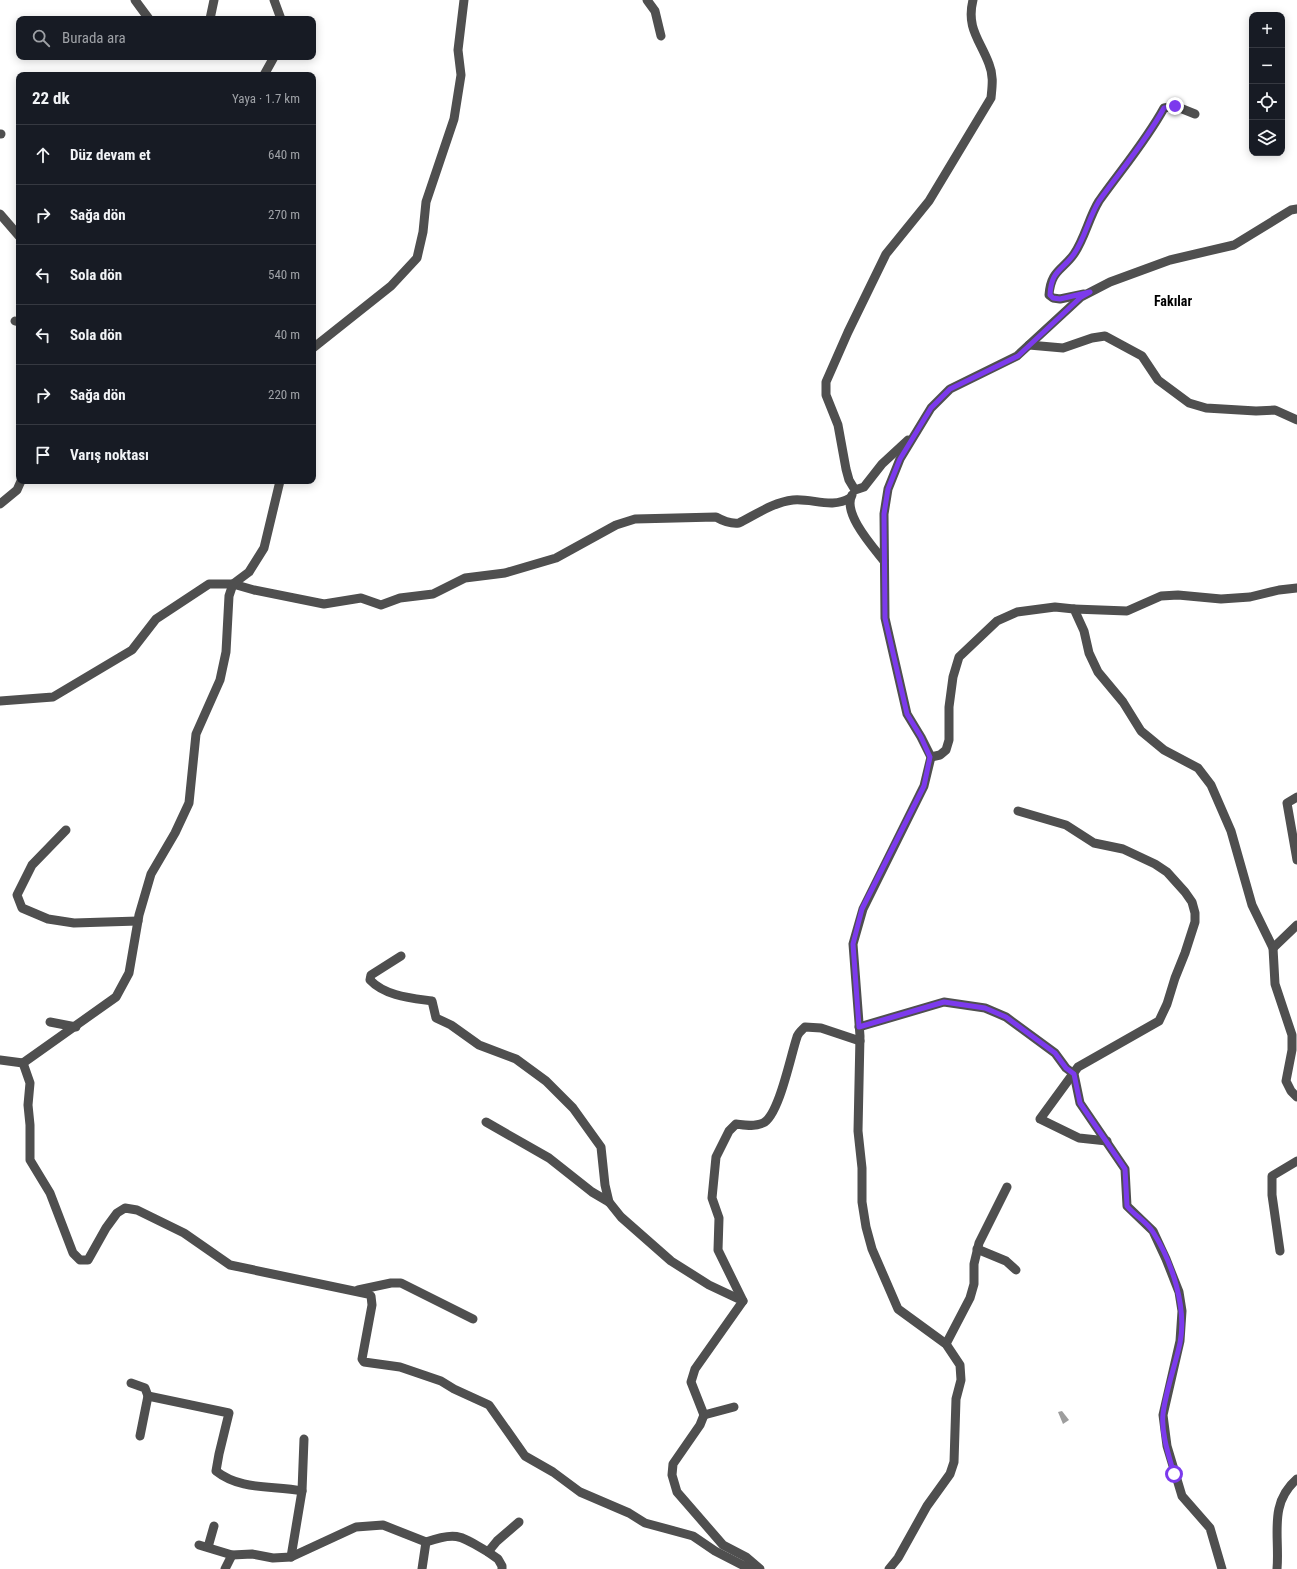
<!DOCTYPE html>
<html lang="tr">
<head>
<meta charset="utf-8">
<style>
	body { margin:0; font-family:"Roboto Condensed",sans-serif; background:#242831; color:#f1f3f6 }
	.controls { position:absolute; right:12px; top:12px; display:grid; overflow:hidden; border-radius:8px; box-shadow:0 2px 10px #0003 }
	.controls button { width:36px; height:36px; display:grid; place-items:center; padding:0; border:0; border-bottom:1px solid #363941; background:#171b24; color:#f1f3f6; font:20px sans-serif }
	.stop { position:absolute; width:12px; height:12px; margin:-9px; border:3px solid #7c3aed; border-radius:50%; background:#fff }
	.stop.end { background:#7c3aed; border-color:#fff; box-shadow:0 1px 4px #0008 }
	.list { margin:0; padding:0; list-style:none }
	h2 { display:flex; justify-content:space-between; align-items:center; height:52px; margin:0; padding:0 16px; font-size:17px }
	h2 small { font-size:13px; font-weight:400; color:#9ea1a6 }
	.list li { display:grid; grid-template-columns:26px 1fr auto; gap:12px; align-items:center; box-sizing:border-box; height:60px; padding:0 16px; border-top:1px solid #363941 }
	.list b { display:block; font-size:15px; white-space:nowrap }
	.list em { font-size:13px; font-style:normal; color:#9ea1a6 }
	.icon { flex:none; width:22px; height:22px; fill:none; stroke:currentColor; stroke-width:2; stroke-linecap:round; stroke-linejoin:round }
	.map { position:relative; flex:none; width:1297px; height:1569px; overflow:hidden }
	.search { position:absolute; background:#171b24; box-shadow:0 2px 10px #0003; left:16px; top:16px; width:300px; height:44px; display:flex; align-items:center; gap:10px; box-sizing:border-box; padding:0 14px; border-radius:8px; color:#9ea1a6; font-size:15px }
	.panel { position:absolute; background:#171b24; box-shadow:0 2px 10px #0003; left:16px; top:72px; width:300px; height:412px; border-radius:8px }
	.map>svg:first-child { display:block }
	.water { fill:#9d9d9d }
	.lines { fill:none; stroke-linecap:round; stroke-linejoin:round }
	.minor { stroke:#4f4f4f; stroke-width:9 }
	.route { stroke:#7c3aed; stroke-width:5 }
	.labels { text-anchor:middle; stroke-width:3; stroke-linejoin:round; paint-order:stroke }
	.neighbourhood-label { font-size:14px; font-weight:bold; fill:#000; stroke:#fff }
</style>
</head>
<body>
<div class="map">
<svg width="1297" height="1569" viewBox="0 0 1297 1569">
	<rect width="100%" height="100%" fill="#fff"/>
	<polygon class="water" points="1062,1411 1069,1420 1063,1424 1058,1412"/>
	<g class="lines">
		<g class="minor">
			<polyline points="135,0 149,19"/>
			<polyline points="274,0 281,19"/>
			<polyline points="647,0 655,11 661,36"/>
			<polyline points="210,19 214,0"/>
			<polyline points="264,75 274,57"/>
			<polyline points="0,134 1,134"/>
			<polyline points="0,214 19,236"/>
			<path d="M1084,294L1060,299L1053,298L1049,295C1051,270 1062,271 1074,254C1085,238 1089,217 1099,201C1121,170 1146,141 1164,108L1175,106L1195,114"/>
			<polyline points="15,321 19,322"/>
			<polyline points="1029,345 1063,348 1092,338 1105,336 1142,356 1158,380 1189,403 1206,408 1256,411 1275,410 1297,420"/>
			<polyline points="313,348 391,286 417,258 423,232 426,202 454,119 461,75 458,50 464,0"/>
			<path d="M908,440L882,464L864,487L855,490L849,480L846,469L838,425L826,395V382L848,332L886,254L929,201L991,98C992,87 994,76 989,64C980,40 966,28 973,0"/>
			<path d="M852,495C842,513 873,547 884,561"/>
			<polyline points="0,504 17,490 21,481"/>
			<polyline points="1074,609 1127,611 1161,596 1178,595 1221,599 1250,597 1279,590 1297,588"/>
			<path d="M0,701L53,697L132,650L156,619L209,584H233L254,590L324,604L361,598L381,605L400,598L433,594L465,578L505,573L556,558L616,525L635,519L716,517C723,521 730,524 739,523C755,515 774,502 793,500C812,498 832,509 850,498"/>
			<polyline points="931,757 940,755 946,750 949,740 949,707 953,677 959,657 997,621 1017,612 1055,607 1074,609 1084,631 1089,653 1098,672 1123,702 1141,731 1164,750 1198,768 1211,785 1231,831 1252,905 1273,948 1275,984 1292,1035 1292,1050 1286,1081 1291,1091 1297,1097"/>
			<polyline points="1297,797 1287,803 1297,860"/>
			<polyline points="1018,811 1066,825 1094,843 1123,849 1155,864 1167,872 1185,892 1192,902 1195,913 1195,922 1185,953 1175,978 1167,1004 1159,1021 1078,1067 1040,1119 1079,1138 1107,1141"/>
			<polyline points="66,830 32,865 17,895 22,908 48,919 74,923 138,921"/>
			<polyline points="1273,948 1297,925"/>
			<path d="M401,956L371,975L370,980C385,996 411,998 432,1001L436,1018L451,1025L479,1045L516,1059L546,1081L573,1108L601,1147L605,1185L609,1202L621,1217L671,1261L709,1285L743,1301L695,1369L691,1382L704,1415L700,1425L673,1464L672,1475L677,1492L723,1545L746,1557L760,1569"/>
			<polyline points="50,1022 76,1027"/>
			<polyline points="859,1027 944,1002 985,1008 1006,1017 1055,1053 1066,1068 1074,1074 1080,1103 1125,1169 1127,1206 1153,1231 1166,1259 1179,1292 1182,1311 1180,1341 1163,1415 1167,1446 1182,1496 1210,1528 1222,1569"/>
			<polyline points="0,1060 23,1063 116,997 129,973 139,915 151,874 175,833 189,803 196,734 220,680 226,652 229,596 233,584 249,572 264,548 280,481"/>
			<polyline points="23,1063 30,1083 28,1105 30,1125 30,1160 50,1193 73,1253 80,1260 88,1260 106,1228 117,1213 125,1208 137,1210 184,1233 230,1265 368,1294 371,1296 372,1305 362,1359 364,1362 400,1367 441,1381 454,1389 489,1405 525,1456 553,1472 580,1492 629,1513 645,1523 693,1536 715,1551 750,1569"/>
			<polyline points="486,1122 549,1158 592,1192 609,1202"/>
			<polyline points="977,1249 1006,1261 1016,1270"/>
			<polyline points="1280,1251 1272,1195 1272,1176 1297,1161"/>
			<polyline points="358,1290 391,1283 401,1283 473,1319"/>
			<path d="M743,1301L718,1250L719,1218L712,1198L716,1157L729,1131L736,1124C745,1125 754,1127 763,1123C779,1116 791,1054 797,1037C798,1033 802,1030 805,1027L821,1028L860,1041"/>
			<polyline points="946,1344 970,1298 974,1284 974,1264 979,1243 1007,1187"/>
			<polyline points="131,1383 145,1388 148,1396"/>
			<polyline points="704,1415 734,1407"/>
			<path d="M140,1436L148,1396L229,1413L219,1454L216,1471C241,1491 274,1485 302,1491"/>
			<polyline points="199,1545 232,1555 252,1554 273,1558 291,1557 356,1527 383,1525 426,1542"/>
			<polyline points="208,1547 214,1526"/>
			<polyline points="488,1552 498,1559 502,1566 502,1569"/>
			<polyline points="291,1557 302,1491 304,1439"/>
			<polyline points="225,1569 232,1555"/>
			<path d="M422,1569L426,1542C457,1531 461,1536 488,1552L497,1541L519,1522"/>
			<polyline points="889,1569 898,1558 927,1506 950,1474 954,1462 956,1399 961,1380 960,1365 946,1344 898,1309 872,1249 866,1227 862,1202 862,1168 858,1131 860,1036 853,944 863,909 924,786 931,757 921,737 907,714 885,618 884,514 888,489 900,459 931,408 950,389 1017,356 1081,297 1110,282 1170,260 1234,245 1291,210 1297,209"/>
			<path d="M1277,1569C1280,1536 1268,1504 1297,1479"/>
		</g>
	</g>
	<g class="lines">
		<path class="route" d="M1174,1474C1169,1456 1161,1433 1163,1414C1166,1390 1175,1366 1180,1343C1187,1307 1172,1262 1153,1232C1147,1222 1134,1215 1127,1206L1125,1169L1080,1103L1074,1074L1066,1068L1055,1053L1006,1017L985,1008L944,1002L859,1027L853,944L862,909L924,786L930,757L921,737L907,714L885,618L884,514L888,489L900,459L931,408L950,389L1018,356L1081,297L1090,292L1060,299L1053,298L1050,295C1051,270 1062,271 1074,254C1085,238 1089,217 1099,201C1121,170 1146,141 1164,108L1175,106"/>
	</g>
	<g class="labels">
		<g class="neighbourhood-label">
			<text x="1173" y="306">Fakılar</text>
		</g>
	</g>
</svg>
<div class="controls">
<button>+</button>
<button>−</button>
<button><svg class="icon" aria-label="locate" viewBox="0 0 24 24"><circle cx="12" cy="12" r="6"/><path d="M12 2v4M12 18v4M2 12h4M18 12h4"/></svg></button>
<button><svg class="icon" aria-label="layers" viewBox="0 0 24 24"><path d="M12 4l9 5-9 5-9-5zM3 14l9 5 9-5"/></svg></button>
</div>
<div class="stop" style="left:1174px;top:1474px"></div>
<div class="stop end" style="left:1175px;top:106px"></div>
<div class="search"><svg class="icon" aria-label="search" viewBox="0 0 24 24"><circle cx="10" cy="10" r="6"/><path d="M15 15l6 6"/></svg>Burada ara</div>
<section class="panel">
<h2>22 dk<small>Yaya · 1.7 km</small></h2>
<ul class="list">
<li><svg class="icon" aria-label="ahead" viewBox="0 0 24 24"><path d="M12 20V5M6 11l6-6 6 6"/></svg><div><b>Düz devam et</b></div><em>640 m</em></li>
<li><svg class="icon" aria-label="right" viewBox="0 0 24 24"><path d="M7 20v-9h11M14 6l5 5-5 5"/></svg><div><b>Sağa dön</b></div><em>270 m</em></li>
<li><svg class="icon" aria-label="left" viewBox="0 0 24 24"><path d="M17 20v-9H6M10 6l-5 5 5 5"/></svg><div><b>Sola dön</b></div><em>540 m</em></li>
<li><svg class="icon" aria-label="left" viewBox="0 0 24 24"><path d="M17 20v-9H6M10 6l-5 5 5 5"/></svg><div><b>Sola dön</b></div><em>40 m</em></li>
<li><svg class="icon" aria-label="right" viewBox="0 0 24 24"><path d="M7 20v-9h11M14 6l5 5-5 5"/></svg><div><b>Sağa dön</b></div><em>220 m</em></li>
<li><svg class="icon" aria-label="arrive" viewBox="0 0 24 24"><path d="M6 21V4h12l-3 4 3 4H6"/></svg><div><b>Varış noktası</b></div></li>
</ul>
</section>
</div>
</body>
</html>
